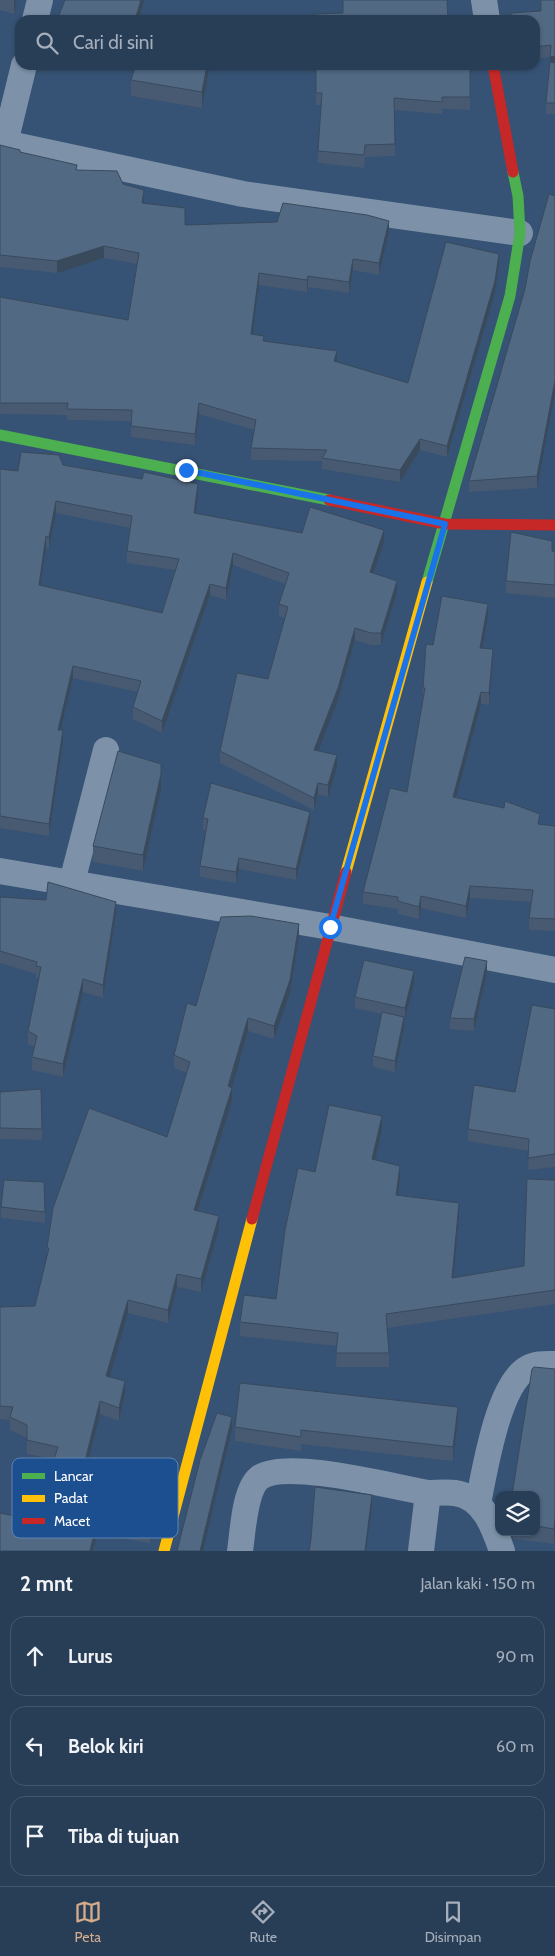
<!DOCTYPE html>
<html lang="id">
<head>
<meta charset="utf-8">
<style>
	body { margin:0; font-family:Cabin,sans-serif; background:#30455d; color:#f1f3f6 }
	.controls { position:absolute; right:15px; bottom:15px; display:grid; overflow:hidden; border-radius:10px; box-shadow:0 1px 4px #0004 }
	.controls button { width:45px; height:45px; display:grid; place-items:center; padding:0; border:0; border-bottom:1px solid #44576d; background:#283e57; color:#f1f3f6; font:25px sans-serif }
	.stop { position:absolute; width:15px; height:15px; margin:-11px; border:4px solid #1a73e8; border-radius:50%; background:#fff }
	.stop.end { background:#1a73e8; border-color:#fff; box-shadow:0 1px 5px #0008 }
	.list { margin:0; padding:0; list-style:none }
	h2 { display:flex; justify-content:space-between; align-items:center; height:65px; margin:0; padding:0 20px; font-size:21px }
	h2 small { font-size:16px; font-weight:400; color:#a5aeba }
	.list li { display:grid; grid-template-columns:32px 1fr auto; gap:15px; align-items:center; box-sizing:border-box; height:80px; margin:0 10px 10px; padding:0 10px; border:1px solid #44576d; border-radius:15px }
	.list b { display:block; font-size:19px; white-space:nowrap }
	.list em { font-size:16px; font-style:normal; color:#a5aeba }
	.icon { flex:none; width:28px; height:28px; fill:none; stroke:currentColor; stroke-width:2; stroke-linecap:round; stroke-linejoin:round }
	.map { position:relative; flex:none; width:555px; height:1551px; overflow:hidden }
	.search { position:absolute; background:#283e57; box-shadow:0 1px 4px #0004; left:15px; right:15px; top:15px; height:55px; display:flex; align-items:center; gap:12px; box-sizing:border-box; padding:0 18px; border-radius:15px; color:#a5aeba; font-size:19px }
	.sheet { height:335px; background:#283e57 }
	nav { display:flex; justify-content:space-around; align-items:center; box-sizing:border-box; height:70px; border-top:1px solid #44576d; background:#283e57; font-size:14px; color:#a5aeba }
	nav a { display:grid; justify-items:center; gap:2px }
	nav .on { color:#d6ab8b }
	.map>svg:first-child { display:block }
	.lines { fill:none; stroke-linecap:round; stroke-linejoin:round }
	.street { stroke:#7d92a8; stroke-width:26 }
	.fast { stroke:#4caf50; stroke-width:11 }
	.slow { stroke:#ffc107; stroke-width:11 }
	.jam { stroke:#c62828; stroke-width:11 }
	.wall { fill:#475a72; fill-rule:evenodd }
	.shaded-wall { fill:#394a5c }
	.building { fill:#526984; stroke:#394a5c; fill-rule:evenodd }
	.route { stroke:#1a73e8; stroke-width:6 }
	.key { fill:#1b4f8f; stroke:#5f84b1; stroke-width:1 }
	.key-label { font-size:14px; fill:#fff }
</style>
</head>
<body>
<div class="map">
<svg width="555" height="1551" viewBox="0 0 555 1551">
	<rect width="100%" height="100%" fill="#365274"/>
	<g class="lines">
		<g class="street">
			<polyline points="484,0 487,20"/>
			<polyline points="35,20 40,0"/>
			<polyline points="0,142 243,194 520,233"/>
			<polyline points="5,143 24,65"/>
			<polyline points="0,871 330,927 555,970"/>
			<polyline points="72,882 106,750"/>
			<path d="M478,1503C485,1470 498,1384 528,1368C536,1363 547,1364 555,1364"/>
			<path d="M240,1551C243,1532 244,1491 259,1478C285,1458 394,1487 428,1493"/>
			<path d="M421,1551L428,1493C436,1493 447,1492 455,1493C484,1497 494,1528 502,1551"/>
		</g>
		<g class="fast">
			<polyline points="0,435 329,500"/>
			<polyline points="427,582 510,296 520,233 518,196 513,172"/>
		</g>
		<g class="slow">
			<polyline points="346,872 427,582"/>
			<polyline points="164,1551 252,1219"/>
		</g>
		<g class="jam">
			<polyline points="493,65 513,172"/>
			<polyline points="329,500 445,524 555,525"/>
			<polyline points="252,1219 346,872"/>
		</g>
	</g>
	<g class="wall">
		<polygon points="0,0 17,0 14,14 0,10"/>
		<polygon points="540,0 555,0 555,114 546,114 546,103 550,57 535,59 535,20 511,18 541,11"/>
		<polygon points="210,65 202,108 131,96 131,80"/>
		<polygon points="316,65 470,65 470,110 442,109 442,114 394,110 395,156 365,157 364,168 318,163 318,151 322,105 316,105"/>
		<polygon points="0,145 20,152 123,184 144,202 144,203 185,225 389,232 379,275 353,270 349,293 308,287 307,292 259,285 252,334 264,341 408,383 499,265 495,293 447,457 420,450 400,482 322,469 322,461 251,460 251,448 254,430 199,414 195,445 131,437 131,421 67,420 67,415 0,414 0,297 128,320 137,264 104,258 57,273 0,267"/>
		<polygon points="549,194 537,488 469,492 469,481 525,289"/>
		<path d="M63,465L198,496L195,513L302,533L384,542L374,573L397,592L381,645H371L355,640L338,700L318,751L337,767L328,797L318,794L314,810L220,763V751L268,679L285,618L279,616V604L285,584L233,565L226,600L210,595L162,733L133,719V707L138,692L73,678L60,730L63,742L49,836L0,828V469L18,471ZM56,513L131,528L127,551V563L175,570L162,613L41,585L46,548H49Z"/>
		<polygon points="552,551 555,552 555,598 506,593 506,581"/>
		<polygon points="488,617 482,648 493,661 489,705 481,704 456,797 540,824 555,826 555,931 529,930 529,918 531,902 470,898 466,918 421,908 419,919 398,914 398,909 363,904 363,892 407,792 423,700 423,688 433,645"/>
		<polygon points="161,789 143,871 93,862 93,846"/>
		<polygon points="203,818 310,823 296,880 239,869 236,883 200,877 200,866 206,830 203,830"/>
		<polygon points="0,897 116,914 103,998 83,992 63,1077 32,1070 32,1057 35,1047 28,1044 28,1031 39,979 36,978 36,974 0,963"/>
		<polygon points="299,937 290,993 274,1039 248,1031 232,1088 232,1101 198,1211 219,1229 201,1292 177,1287 168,1323 128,1313 109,1377 125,1394 119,1421 100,1414 86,1469 162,1494 150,1543 97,1534 93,1551 0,1551 34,1520 54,1459 27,1454 27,1438 10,1430 10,1420 0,1419 0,1307 35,1306 47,1259 47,1248 167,1137 187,1073 174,1068 174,1055 196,1006"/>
		<polygon points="487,972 474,1031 450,1029 450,1018"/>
		<polygon points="414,983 404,1019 404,1028 395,1072 373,1067 373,1056 382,1014 355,1008 355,997"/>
		<polygon points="555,1009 555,1167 528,1170 529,1151 468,1141 468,1129 515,1092"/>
		<polygon points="0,1092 42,1129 42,1140 0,1139"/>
		<polygon points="382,1130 375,1160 400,1180 398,1195 459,1217 453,1278 524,1266 555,1180 555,1304 387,1328 389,1353 389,1367 336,1367 337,1346 240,1336 240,1322 276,1299 315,1172"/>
		<polygon points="1,1207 45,1212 45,1223 1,1218"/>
		<polygon points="555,1369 555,1532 554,1544 514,1539 511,1532 536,1532 536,1495"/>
		<polygon points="458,1421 453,1461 301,1444 301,1451 235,1441 235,1427"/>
	</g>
	<g class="shaded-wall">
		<polygon points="15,0 17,0 14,14 14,1"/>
		<polygon points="141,0 144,0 139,20 135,20"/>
		<polygon points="555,56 555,68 550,69 550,57"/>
		<polygon points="207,65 210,65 202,108 202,92"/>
		<polygon points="144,190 144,202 142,215 142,203"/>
		<polygon points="389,221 389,232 379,275 379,263"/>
		<polygon points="104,246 104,258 57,273 57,261"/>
		<polygon points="499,254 499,265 495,293 447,457 447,446"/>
		<polygon points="353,259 353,270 349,293 349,282"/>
		<polygon points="259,273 259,285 251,345 251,334"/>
		<polygon points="308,276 308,287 307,292 307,280"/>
		<polygon points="337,351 337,362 334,361"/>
		<polygon points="555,381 555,392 537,488 537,476"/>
		<polygon points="199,403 199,414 195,445 195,434"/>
		<polygon points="420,439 420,450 400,482 400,470"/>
		<polygon points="198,484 198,496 194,525 194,513"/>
		<polygon points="56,501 56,513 49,548 49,537"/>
		<polygon points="384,530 384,542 370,584 370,572"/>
		<polygon points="46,536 46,548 39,597 39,585"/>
		<polygon points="233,553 233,565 226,600 226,588"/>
		<polygon points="397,581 397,592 381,645 381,633"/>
		<polygon points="210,584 210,595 162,733 162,721"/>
		<polygon points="488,604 488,617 480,660 480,648"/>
		<polygon points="355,628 355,640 338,700 314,762 314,750"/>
		<polygon points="493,649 493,661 489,705 489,693"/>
		<polygon points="73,666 73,678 58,741 58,730"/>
		<polygon points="481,692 481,704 453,809 453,797"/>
		<polygon points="63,730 63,742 49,836 49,824"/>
		<polygon points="337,755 337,767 328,797 328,785"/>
		<polygon points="161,774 161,789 143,871 143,855"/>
		<polygon points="318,783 318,794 314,810 314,798"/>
		<polygon points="310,812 310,823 296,880 296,869"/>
		<polygon points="239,858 239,869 236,883 236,872"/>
		<polygon points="470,886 470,898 466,918 466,906"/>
		<polygon points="421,896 421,908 419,919 419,907"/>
		<polygon points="116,902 116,914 103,998 103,985"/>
		<polygon points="299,924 299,937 290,993 274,1039 274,1026"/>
		<polygon points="487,961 487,972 474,1031 474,1019"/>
		<polygon points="414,971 414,983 405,1019 405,1008"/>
		<polygon points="83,979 83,992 63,1077 63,1064"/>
		<polygon points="404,1017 404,1028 395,1072 395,1061"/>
		<polygon points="248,1018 248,1031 230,1095 232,1088 232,1101 194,1223 194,1210"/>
		<polygon points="382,1116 382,1130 372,1173 372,1159"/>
		<polygon points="400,1166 400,1180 396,1209 396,1195"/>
		<polygon points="459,1203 459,1217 452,1292 452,1278"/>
		<polygon points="219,1216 219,1229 201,1292 201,1279"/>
		<polygon points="177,1274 177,1287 168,1323 168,1310"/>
		<polygon points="128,1300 128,1313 106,1389 106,1376"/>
		<polygon points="125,1381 125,1394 119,1421 119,1408"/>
		<polygon points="100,1401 100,1414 83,1482 83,1469"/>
		<polygon points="458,1407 458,1421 453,1461 453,1447"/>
		<polygon points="232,1417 232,1429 203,1551 200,1551"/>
		<polygon points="162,1481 162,1494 150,1543 150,1530"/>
		<polygon points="372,1495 372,1507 366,1551 365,1551"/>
		<polygon points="555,1517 555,1532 554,1544 554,1529"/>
		<polygon points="97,1521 97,1534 93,1551 90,1551"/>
	</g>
	<g class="building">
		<polygon points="65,0 141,0 135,20 57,20"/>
		<polygon points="343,0 447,0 448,20 478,19 481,20 316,20 316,14 343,13"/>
		<polygon points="541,0 555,0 555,56 550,57 551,45 535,47 535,20 494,20 497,19 511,18 511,13 541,11"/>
		<polygon points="151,17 173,20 149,20"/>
		<polygon points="550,62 555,63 555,103 546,103"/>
		<polygon points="136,65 207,65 202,92 131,80"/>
		<polygon points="316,65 470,65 470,97 442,97 442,102 394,98 395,144 365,145 364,155 318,151 322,93 316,93"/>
		<polygon points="0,145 20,150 20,152 77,165 76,170 117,171 123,184 144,190 142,203 185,208 185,225 277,222 283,203 367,215 389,221 379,263 353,259 349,282 308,276 307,280 259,273 251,334 264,336 263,341 337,351 334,361 408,383 446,242 499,254 495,281 447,446 420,439 400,470 322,458 327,450 251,448 256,420 199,403 195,434 131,426 132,410 67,409 68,403 0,403 0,297 128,320 139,253 104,246 57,261 0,255"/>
		<polygon points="549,194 555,196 555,381 537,476 469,481 525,289 530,261"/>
		<path d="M21,452L59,455L63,465L142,479L144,472L198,484L194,513L302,533L310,507L384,530L370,572L397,581L381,633H371L355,628L338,688L314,750L337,755L328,785L318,783L314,798L220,751L237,673L268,679L288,607L279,604L289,573L233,553L226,588L210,584L162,721L133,707L141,681L73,666L58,730H63L49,824L0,816V469L18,471ZM56,501L132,516L127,551L179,559L162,613L39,585L46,536L49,537Z"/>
		<polygon points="511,532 552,541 552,551 555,552 555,585 506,581"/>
		<polygon points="442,596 488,604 480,648 493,649 489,693 481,692 453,797 504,808 505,801 540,814 538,824 555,826 555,919 529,918 533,890 470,886 466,906 421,896 419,907 398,901 398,897 363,892 390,788 407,792 425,688 423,688 426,644 433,645"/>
		<polygon points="118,751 161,764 161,774 143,855 93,846"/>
		<polygon points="211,783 310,812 296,869 239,858 236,872 200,866 208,819 203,818"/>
		<polygon points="48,882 116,902 103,985 83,979 63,1064 32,1057 37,1036 28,1031 41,967 36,966 37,962 0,951 0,897 46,900"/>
		<polygon points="251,916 299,924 290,980 274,1026 248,1018 228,1086 232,1088 194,1210 219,1216 201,1279 177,1274 168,1310 128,1300 106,1376 125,1381 119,1408 100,1401 83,1469 162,1481 150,1530 97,1521 90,1551 0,1551 0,1513 34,1520 58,1447 27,1440 27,1425 10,1417 13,1407 0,1406 0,1307 35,1306 49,1248 47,1248 53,1208 89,1108 167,1137 190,1062 174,1055 187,1003 196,1006 221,917"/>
		<polygon points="465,957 487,961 474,1019 450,1018"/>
		<polygon points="364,960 414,971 405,1008 355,997"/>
		<polygon points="532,1005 555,1009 555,1154 528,1158 529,1139 468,1129 474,1085 515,1092"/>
		<polygon points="382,1012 404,1017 395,1061 373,1056"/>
		<polygon points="41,1089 42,1129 0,1128 0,1092"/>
		<polygon points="329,1105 382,1116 372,1159 400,1166 396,1195 459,1203 452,1278 524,1266 527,1179 555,1180 555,1290 386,1314 389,1353 336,1353 338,1333 240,1322 244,1295 276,1299 285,1230 298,1168 315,1172"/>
		<polygon points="4,1180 44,1182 45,1212 1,1207"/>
		<polygon points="534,1367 555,1369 555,1517 554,1529 536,1526 536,1495 512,1495 532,1369"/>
		<polygon points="240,1383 458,1407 453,1447 301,1430 301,1437 235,1427"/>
		<polygon points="217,1413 232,1417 200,1551 177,1551 200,1460"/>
		<polygon points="315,1487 372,1495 365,1551 309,1551 311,1539"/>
	</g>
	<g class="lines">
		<polyline class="route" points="186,470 445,524 330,927"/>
	</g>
	<rect x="12" y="1458" width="166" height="80" rx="8" class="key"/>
	<rect x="22" y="1473" width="23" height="6" fill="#4caf50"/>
	<rect x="22" y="1495" width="23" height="7" fill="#ffc107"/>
	<rect x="22" y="1518" width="23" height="6" fill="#c62828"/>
	<g class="key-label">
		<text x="54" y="1481">Lancar</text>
		<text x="54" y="1503">Padat</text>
		<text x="54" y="1526">Macet</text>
	</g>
</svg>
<div class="controls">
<button><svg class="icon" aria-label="layers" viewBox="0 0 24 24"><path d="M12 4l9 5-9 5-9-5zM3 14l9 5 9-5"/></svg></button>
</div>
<div class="stop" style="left:330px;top:927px"></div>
<div class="stop end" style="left:186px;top:470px"></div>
<div class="search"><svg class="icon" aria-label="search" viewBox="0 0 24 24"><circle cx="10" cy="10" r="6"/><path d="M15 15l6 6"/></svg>Cari di sini</div>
</div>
<section class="sheet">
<h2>2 mnt<small>Jalan kaki · 150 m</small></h2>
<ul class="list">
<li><svg class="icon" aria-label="ahead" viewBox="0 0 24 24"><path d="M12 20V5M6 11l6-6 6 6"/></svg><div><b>Lurus</b></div><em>90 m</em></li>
<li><svg class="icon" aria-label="left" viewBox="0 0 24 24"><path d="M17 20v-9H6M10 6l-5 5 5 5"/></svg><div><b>Belok kiri</b></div><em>60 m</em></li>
<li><svg class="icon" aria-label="arrive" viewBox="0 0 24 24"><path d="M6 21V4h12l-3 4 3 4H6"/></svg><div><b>Tiba di tujuan</b></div></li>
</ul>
</section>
<nav>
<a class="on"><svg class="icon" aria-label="map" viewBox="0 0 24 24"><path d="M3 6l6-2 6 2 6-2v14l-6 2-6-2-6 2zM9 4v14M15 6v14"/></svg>Peta</a>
<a><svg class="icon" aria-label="directions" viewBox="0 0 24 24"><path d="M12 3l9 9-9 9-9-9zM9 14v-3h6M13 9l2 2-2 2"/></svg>Rute</a>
<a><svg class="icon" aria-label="saved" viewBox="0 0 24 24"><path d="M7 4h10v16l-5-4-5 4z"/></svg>Disimpan</a>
</nav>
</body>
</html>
